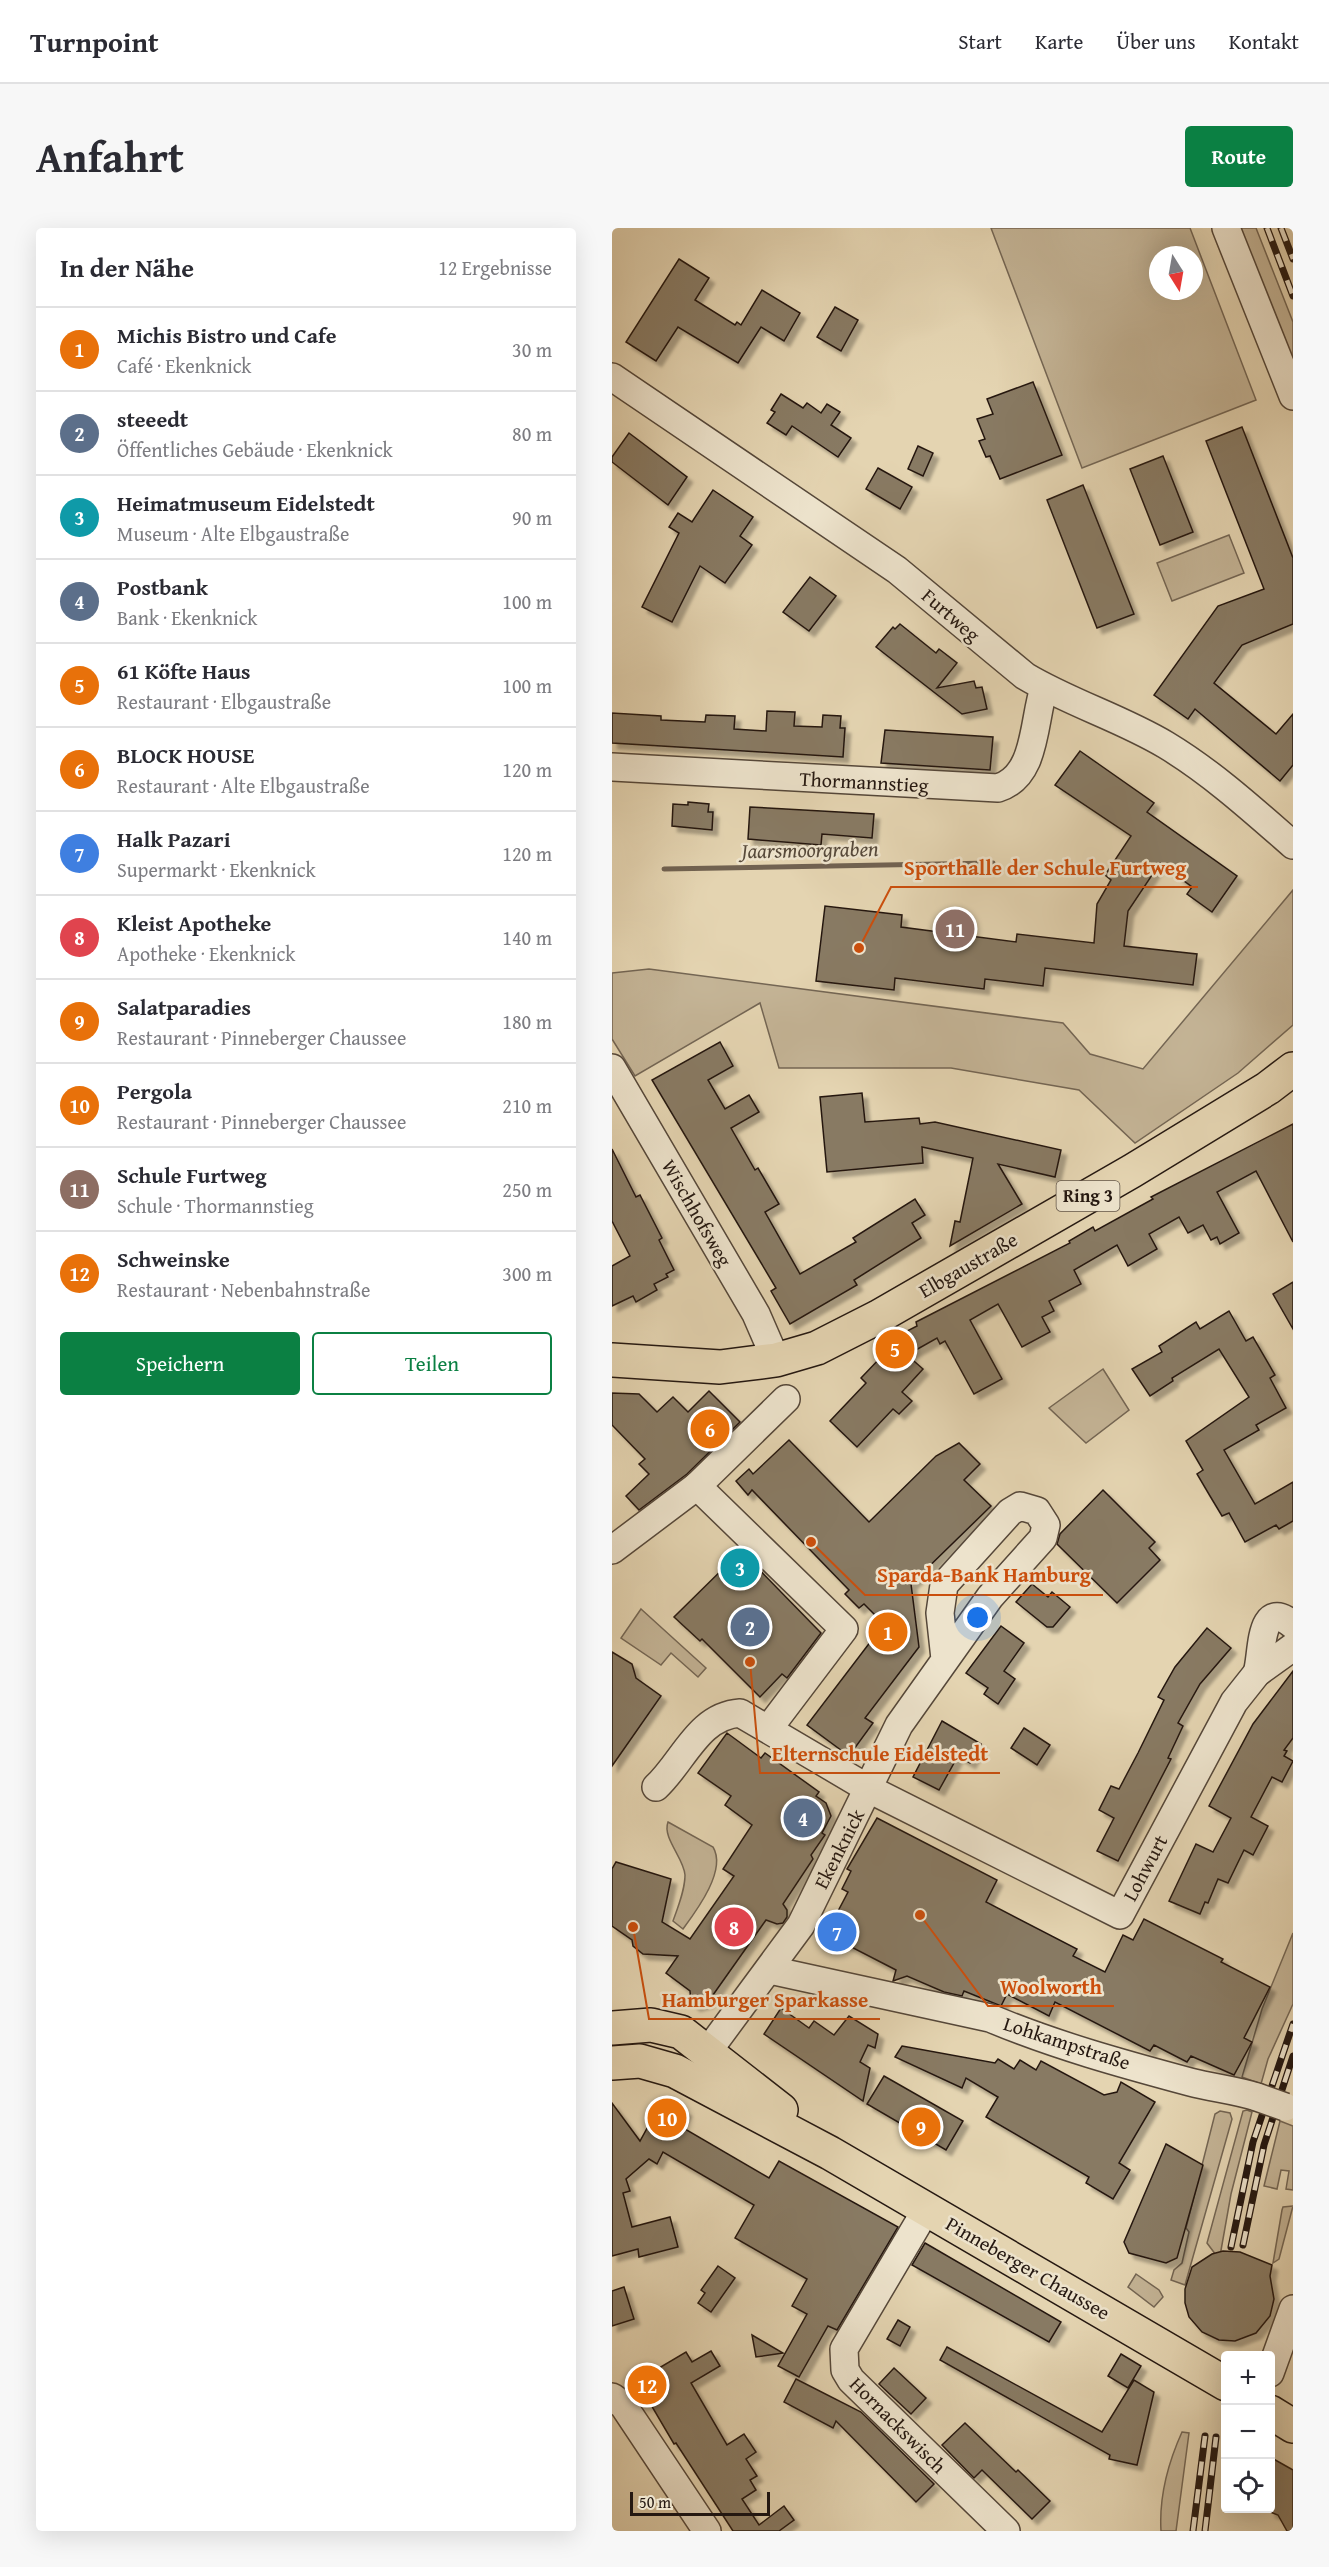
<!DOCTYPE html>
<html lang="de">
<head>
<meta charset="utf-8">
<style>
	body { margin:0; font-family:"Gentium Book Plus",serif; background:#f7f7f7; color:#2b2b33 }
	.controls { position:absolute; right:18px; bottom:18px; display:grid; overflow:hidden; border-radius:6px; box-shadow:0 6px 24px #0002 }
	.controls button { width:54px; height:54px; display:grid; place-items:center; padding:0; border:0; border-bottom:2px solid #e1e1e2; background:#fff; color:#2b2b33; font:30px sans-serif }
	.compass { position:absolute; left:537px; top:18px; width:54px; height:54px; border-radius:50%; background:#fff; box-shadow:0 6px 24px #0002; rotate:169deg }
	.scale { position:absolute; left:18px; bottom:15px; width:140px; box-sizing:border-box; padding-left:6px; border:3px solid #251811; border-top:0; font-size:16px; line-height:21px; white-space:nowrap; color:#251811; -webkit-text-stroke:4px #ede3cc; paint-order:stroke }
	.you { position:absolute; left:366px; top:1390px; width:21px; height:21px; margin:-15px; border:4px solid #fff; border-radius:50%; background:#1a73e8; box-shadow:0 0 0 9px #1a73e833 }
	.badge { display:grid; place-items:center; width:39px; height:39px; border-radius:50%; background:#0b8043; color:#fff; font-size:20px; font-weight:700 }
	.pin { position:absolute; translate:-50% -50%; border:3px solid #fff; box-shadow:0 2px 6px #0006 }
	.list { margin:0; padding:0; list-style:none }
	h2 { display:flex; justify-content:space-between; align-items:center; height:78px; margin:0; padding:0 24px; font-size:26px }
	h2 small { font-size:20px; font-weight:400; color:#7c7c81 }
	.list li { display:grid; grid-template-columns:39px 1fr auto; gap:18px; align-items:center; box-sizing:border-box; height:84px; padding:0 24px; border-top:2px solid #e1e1e2 }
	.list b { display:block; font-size:22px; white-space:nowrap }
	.list p { margin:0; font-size:20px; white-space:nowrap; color:#7c7c81 }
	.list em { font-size:20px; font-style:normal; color:#7c7c81 }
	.actions { display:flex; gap:12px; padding:18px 24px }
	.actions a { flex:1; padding:14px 0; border:2px solid #0b8043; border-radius:6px; text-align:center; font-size:21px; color:#0b8043 }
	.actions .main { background:#0b8043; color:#fff }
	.icon { flex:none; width:33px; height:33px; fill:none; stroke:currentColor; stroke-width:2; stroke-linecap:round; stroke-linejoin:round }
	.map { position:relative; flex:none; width:681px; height:2303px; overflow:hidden; border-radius:6px }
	header { display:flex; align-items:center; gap:36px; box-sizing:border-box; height:84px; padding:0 30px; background:#fff; border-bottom:2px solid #e1e1e2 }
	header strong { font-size:28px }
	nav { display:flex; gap:33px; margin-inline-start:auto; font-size:21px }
	.intro { display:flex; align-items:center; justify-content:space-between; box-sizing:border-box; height:144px; padding:0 36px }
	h1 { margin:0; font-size:42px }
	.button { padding:15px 27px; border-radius:6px; background:#0b8043; color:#fff; font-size:21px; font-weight:700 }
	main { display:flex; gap:36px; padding:0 36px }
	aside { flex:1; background:#fff; border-radius:6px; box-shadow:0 6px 24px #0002 }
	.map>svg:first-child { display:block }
	.green { fill:#c4b496; stroke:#746654; stroke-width:1.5; fill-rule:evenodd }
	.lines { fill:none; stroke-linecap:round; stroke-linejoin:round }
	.stream { stroke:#716251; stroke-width:5 }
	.building { fill:#887a64; stroke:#251811; stroke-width:1.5; filter:url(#shadow) }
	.minor-casing { stroke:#554739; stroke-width:30 }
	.major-casing { stroke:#251811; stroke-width:36 }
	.minor { stroke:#ede3cc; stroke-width:27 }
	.major { stroke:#e4d4b1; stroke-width:33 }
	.rail-casing { stroke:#251811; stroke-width:7 }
	.rail { stroke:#ede3cc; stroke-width:4.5; stroke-dasharray:14; stroke-linecap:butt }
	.minor-bridge-casing { stroke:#554739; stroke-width:30; stroke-linecap:butt }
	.minor-bridge { stroke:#ede3cc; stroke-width:27 }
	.labels { text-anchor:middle; stroke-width:5; stroke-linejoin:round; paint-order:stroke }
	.shield { fill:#ede3cc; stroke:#615549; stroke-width:1.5 }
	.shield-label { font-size:18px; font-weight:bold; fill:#251811 }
	.street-label { font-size:20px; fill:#251811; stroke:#ede3cc }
	.water-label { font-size:21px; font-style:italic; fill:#574a3b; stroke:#ede3cc }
	.leader { fill:none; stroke:#cb4f0d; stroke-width:2 }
	.callout-dot { fill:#cb4f0d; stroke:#ede3cc; stroke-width:2 }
	.callout-label { font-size:21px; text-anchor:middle; font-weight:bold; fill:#cb4f0d; stroke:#ede3cc; stroke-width:5; stroke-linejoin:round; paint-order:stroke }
</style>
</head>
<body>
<header>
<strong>Turnpoint</strong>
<nav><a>Start</a><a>Karte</a><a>Über uns</a><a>Kontakt</a></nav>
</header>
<div class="intro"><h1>Anfahrt</h1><a class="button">Route</a></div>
<main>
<aside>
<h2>In der Nähe<small>12 Ergebnisse</small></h2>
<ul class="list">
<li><span class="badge" style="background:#e8710a">1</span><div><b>Michis Bistro und Cafe</b><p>Café · Ekenknick</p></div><em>30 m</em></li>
<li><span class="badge" style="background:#5c6f8a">2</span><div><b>steeedt</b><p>Öffentliches Gebäude · Ekenknick</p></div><em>80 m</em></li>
<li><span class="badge" style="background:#0f9aa8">3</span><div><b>Heimatmuseum Eidelstedt</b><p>Museum · Alte Elbgaustraße</p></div><em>90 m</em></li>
<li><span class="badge" style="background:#5c6f8a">4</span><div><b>Postbank</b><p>Bank · Ekenknick</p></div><em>100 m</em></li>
<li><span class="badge" style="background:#e8710a">5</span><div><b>61 Köfte Haus</b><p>Restaurant · Elbgaustraße</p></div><em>100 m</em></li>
<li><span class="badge" style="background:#e8710a">6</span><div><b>BLOCK HOUSE</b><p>Restaurant · Alte Elbgaustraße</p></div><em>120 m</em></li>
<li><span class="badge" style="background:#3f7fe0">7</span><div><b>Halk Pazari</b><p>Supermarkt · Ekenknick</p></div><em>120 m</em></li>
<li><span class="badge" style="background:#e0444e">8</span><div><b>Kleist Apotheke</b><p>Apotheke · Ekenknick</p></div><em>140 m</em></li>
<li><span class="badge" style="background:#e8710a">9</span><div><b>Salatparadies</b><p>Restaurant · Pinneberger Chaussee</p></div><em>180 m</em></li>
<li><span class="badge" style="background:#e8710a">10</span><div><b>Pergola</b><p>Restaurant · Pinneberger Chaussee</p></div><em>210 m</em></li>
<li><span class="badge" style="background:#8d6e63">11</span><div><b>Schule Furtweg</b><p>Schule · Thormannstieg</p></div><em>250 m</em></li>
<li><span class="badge" style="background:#e8710a">12</span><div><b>Schweinske</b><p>Restaurant · Nebenbahnstraße</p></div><em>300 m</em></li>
</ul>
<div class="actions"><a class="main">Speichern</a><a>Teilen</a></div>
</aside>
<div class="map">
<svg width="681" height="2303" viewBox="0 0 681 2303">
	<defs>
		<filter id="shadow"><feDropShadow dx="5.5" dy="5.5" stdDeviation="1.5" flood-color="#0004"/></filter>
	</defs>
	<rect width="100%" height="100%" fill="#e4d4b1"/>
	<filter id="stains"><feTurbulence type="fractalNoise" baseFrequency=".00333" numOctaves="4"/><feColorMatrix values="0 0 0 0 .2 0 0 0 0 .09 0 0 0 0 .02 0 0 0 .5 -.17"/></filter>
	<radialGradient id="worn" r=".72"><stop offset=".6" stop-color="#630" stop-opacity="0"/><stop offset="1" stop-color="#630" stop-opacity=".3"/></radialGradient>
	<g class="green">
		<path d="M379,0H578L644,172L470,240ZM546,27H582V63H546Z"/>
		<polygon points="621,0 644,0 681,94 681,146"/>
		<polygon points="617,307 632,345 560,373 545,335"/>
		<polygon points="681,662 681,797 626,845 523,915 467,862 339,840 167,840 148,775 23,848 0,811 0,745 37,741 451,795 478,826 531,841"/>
		<polygon points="491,1141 517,1182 474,1215 437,1180"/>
		<polygon points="29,1381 94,1440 86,1449 59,1425 49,1437 9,1410"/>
		<path d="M56,1594L101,1619C115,1642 85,1682 71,1701L61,1693C66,1679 73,1662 73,1647C72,1630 50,1610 56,1594Z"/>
		<polygon points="681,1705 681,1776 656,1831 649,1856 630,1849 650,1781"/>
		<polygon points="635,1882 640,1884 619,1966 608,2028 604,2027 595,2015 631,1883"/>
		<polygon points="608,1883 618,1885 620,1891 573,2057 559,2052 562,2042 570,2035 577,2004 574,2000 603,1886"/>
		<polygon points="668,1893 681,1898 681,1962 674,1961 677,1943 669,1942 665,1961 652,1958"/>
		<polygon points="681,1978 667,2031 661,2035 670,1982 671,1979"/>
		<polygon points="524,2046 547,2062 551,2069 542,2079 516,2059"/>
		<path d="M570,2204L577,2205L564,2303H549C547,2269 556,2235 570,2204Z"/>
	</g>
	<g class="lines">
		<polyline class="stream" points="52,641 381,635"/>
	</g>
	<g class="building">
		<polygon points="67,31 97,50 83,72 123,97 125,94 129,97 150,62 188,85 172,113 149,99 126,135 66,99 44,133 14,114"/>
		<polygon points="223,79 246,92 229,123 205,109"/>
		<polygon points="421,154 450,227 388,251 378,228 374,229 367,213 373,211 365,191 381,186 375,171"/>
		<polygon points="169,166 191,180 195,175 209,185 215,176 228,184 219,197 239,210 226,229 180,198 174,207 155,195 163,184 159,182"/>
		<polygon points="630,199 681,330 681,396 630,417 602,455 664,506 681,486 681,537 668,553 583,481 576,491 542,467 606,378 652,361 594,213"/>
		<polygon points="17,205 75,249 56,277 0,234 0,229"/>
		<polygon points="306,218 321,225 311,248 296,241"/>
		<polygon points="551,228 581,304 548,317 518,241"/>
		<polygon points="266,240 300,259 288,281 254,261"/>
		<polygon points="471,257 522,386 485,400 435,272"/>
		<polygon points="101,262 141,289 128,308 140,317 113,355 88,338 60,394 30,379 67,305 57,299 66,285 80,294"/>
		<polygon points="198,349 224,368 197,403 171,384"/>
		<polygon points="288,396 324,425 327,421 345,435 325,460 362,453 364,460 370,459 375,481 350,486 264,419 281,399 283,401"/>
		<polygon points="155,483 183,484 182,498 210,499 211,487 229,488 228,500 233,500 231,529 0,515 0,485 49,488 49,492 93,494 94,487 123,488 122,501 154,503"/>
		<polygon points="273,502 381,509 378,542 269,535"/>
		<polygon points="468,523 542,575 535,584 625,648 600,684 575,666 580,659 548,635 516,683 512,718 585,726 581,757 433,740 431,758 373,751 372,761 283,750 282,762 204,753 213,678 290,687 289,699 404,714 405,706 482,715 485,676 499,652 493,647 519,608 443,557"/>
		<polygon points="76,574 97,576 96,584 101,584 100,602 60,598 61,576 76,577"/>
		<polygon points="138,579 262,586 260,610 210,606 209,617 136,611"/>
		<polygon points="108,814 121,838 96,852 113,881 137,867 147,884 119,900 143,942 146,940 167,976 153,984 188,1046 244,1014 241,1010 303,971 313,987 300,995 309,1010 242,1052 245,1057 178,1096 159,1063 164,1060 40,852"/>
		<polygon points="250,865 253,894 307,890 308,896 323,894 449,922 443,949 386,936 410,976 338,1018 343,993 348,994 361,930 310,919 311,935 215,944 208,869"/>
		<polygon points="681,896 681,1014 644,943 605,964 627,1005 608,1016 605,1009 599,1012 591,997 576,1005 567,989 537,1006 545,1021 516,1038 505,1017 462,1042 469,1056 437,1073 442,1083 430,1089 438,1104 410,1119 386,1076 358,1092 390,1151 362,1166 333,1113 328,1116 325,1110 295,1127 311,1141 290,1164 300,1173 287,1186 281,1181 245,1219 218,1193 254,1155 249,1150 293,1104 305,1098 304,1094 458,1015 457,1013 481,999 483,1003 541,971 539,969"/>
		<polygon points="0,921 24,969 28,967 50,1010 47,1012 62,1042 54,1046 56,1049 42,1056 45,1062 24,1074 21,1068 0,1078 0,1038 18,1028 0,993"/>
		<polygon points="681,1054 681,1101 661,1066"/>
		<polygon points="617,1083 634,1113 641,1109 663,1147 658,1150 674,1180 644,1197 647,1202 612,1222 643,1276 681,1254 681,1293 667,1301 664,1297 633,1314 617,1285 610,1288 598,1268 585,1246 591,1242 574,1213 637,1169 607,1121 560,1150 561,1153 538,1168 520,1141 550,1124 547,1118 584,1094 588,1101"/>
		<polygon points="97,1163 128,1194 75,1246 27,1282 14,1268 37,1246 27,1236 33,1231 0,1197 0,1165 27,1166 45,1184 61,1169 76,1184"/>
		<polygon points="177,1212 257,1294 324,1228 347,1215 368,1236 352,1252 379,1278 299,1356 307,1419 253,1490 261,1495 237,1528 195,1497 272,1396 252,1376 247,1380 233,1366 237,1362 140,1262 136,1267 124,1253 137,1241 141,1246"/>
		<polygon points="491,1262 543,1314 537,1320 548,1332 505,1375 445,1316 448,1306"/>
		<polygon points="129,1323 209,1405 175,1450 170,1446 148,1469 90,1411 88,1413 62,1389"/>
		<polygon points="420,1356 436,1369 440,1364 458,1379 441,1399 435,1399 404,1374"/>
		<polygon points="389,1398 412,1415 392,1443 403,1451 386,1476 372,1466 376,1460 354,1445"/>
		<polygon points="595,1400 619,1420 588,1456 566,1495 571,1498 556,1530 559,1531 506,1633 485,1623 502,1590 487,1582 499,1558 507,1561 526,1525 552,1472 546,1469 563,1439"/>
		<polygon points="0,1424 20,1436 24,1450 49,1468 0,1538"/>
		<polygon points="681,1443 681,1510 672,1522 675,1523 672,1528 681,1533 670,1554 660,1549 639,1589 656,1598 641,1627 632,1622 616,1655 606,1651 596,1675 593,1674 588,1686 557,1673 584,1616 601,1624 619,1590 597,1578 641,1496"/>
		<polygon points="330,1493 369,1516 358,1535 346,1528 327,1562 301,1549"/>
		<polygon points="412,1500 438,1517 425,1537 399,1520"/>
		<polygon points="115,1505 149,1530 153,1525 207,1564 204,1568 214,1575 219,1588 210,1605 213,1607 199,1627 201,1631 171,1676 175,1682 175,1689 171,1695 165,1696 154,1692 96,1774 83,1778 79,1774 78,1763 54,1745 66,1728 31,1726 21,1718 20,1712 0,1698 0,1641 4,1634 59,1651 50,1694 78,1711 122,1648 111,1641 140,1597 113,1577 119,1568 86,1545"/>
		<polygon points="265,1590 385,1652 374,1674 465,1721 461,1728 493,1744 511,1707 521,1712 532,1691 611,1731 609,1734 658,1759 632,1810 640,1814 622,1847 579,1828 575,1834 542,1817 538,1823 443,1774 437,1788 395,1766 389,1778 352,1763 350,1768 332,1764 295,1748 281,1753 284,1742 214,1706 236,1664 230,1661 239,1643 235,1641"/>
		<polygon points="169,1780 197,1800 202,1793 222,1807 237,1788 266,1806 263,1820 256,1817 248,1834 258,1840 251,1873 152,1806"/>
		<polygon points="290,1818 383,1835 386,1831 402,1841 408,1832 424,1842 429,1833 492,1867 505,1864 509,1854 543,1874 507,1935 518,1942 501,1971 474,1955 477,1949 374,1889 386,1869 354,1850 350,1860 283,1829"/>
		<polygon points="272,1848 351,1893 334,1922 255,1876"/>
		<polygon points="50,1873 74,1883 66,1897 157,1950 167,1933 286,1999 225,2102 216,2098 187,2149 166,2138 195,2086 180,2078 195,2051 123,2010 142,1977 51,1924 45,1936 37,1931 14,1951 18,1963 11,1965 20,1999 58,1989 66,2019 27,2029 26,2021 0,2028 0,1875 28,1913"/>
		<polygon points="554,1916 591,1937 565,2030 554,2035 517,2025 512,2014"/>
		<polygon points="313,2015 449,2094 437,2114 300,2037"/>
		<polygon points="611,2023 628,2024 660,2037 658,2048 662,2071 658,2088 644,2105 623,2113 607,2112 590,2104 577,2089 573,2075 573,2061 580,2039 600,2026"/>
		<polygon points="106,2038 123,2050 99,2084 86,2075 93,2065 89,2062"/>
		<polygon points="12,2059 22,2091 0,2098 0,2063"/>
		<polygon points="286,2092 298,2099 288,2118 275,2111"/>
		<polygon points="140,2107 171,2125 144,2129"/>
		<polygon points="335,2119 490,2204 522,2152 542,2164 525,2237 497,2231 498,2227 328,2132"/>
		<polygon points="99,2123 108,2138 79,2155 115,2217 132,2206 144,2224 134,2231 145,2248 138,2252 144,2262 130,2271 147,2297 172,2278 182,2292 167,2303 121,2303 64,2215 62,2216 25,2153 74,2124 80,2134"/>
		<polygon points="509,2126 529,2138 516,2160 496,2148"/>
		<polygon points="282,2140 314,2170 299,2186 267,2156"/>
		<polygon points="184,2151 249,2184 322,2256 304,2274 224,2193 221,2200 172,2174"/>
		<polygon points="353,2195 404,2244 406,2242 438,2273 420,2291 370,2242 362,2250 330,2217"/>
		<polygon points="658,2229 681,2242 681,2303 675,2303 666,2287 658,2284"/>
	</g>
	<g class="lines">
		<g class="minor-casing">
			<g id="minor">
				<polyline points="614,0 681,168"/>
				<path d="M0,149L285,342L413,448C458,475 509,490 554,517C599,544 641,582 681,617"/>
				<path d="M0,539L386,560C425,548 421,493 432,460"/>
				<polyline points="0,840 144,1086 164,1132"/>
				<polyline points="85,1258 232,1401 157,1500"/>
				<polyline points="0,1322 85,1258 174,1171"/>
				<path d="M645,1445C651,1428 646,1367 681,1397"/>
				<path d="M44,1559C72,1533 86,1488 128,1485L257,1561L508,1687L622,1474L645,1445L681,1419"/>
				<path d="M158,1742L378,1790C442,1817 511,1836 578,1854C601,1860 623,1862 645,1869"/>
				<polyline points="98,1845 96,1823 189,1697 287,1497 378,1369 431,1310 434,1297 425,1283 408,1278 398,1284 332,1357 328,1385 333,1431"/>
				<polyline points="314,1982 232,2121 233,2142 239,2152 394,2303"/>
				<polyline points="658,2145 681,2081"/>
				<polyline points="0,2169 11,2177 95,2303"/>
			</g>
		</g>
		<g class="major-casing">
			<g id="major">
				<polyline points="0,1132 108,1139 164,1132 205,1120 266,1089 520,943 656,860 681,841"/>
				<polyline points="0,1800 39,1797 69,1804 169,1882"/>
				<polyline points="0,1835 28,1833 63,1843 218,1925 614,2156"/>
				<polyline points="658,2184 681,2198"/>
			</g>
		</g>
		<use href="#minor" class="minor"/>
		<use href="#major" class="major"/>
		<g class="rail-casing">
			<g id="rail">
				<polyline points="655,0 681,68"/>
				<polyline points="669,0 681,31"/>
				<polyline points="631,2017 652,1917 681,1828"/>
				<polyline points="619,2019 641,1914 681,1796"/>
				<polyline points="581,2303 593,2208"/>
				<polyline points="593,2303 604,2209"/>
			</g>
		</g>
		<use href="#rail" class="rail"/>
		<g class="minor-bridge-casing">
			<polyline id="minor-bridge" points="645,1869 673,1879"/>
		</g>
		<use href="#minor-bridge" class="minor-bridge"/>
	</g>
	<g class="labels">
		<rect class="shield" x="444.5" y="953" width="63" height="30" rx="4.5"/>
		<g class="shield-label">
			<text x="476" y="974">Ring 3</text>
		</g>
		<g class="street-label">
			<text transform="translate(339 387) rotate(41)" y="7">Furtweg</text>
			<text transform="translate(252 554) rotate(3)" y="7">Thormannstieg</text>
			<text transform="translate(85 985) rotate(60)" y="7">Wischhofsweg</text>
			<text transform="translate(356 1037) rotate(-30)" y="7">Elbgaustraße</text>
			<text transform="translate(227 1621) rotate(-63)" y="7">Ekenknick</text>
			<text transform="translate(533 1640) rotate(-62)" y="7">Lohwurt</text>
			<text transform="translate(455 1815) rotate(18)" y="7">Lohkampstraße</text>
			<text transform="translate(416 2040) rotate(30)" y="7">Pinneberger Chaussee</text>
			<text transform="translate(286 2197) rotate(45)" y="7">Hornackswisch</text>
		</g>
		<g class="water-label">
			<text transform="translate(198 622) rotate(-1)" y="7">Jaarsmoorgraben</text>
		</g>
	</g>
	<path class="leader" d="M247 720L279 659H586M199 1314L253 1367H491M138 1434L148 1545H388M308 1687L376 1778H502M21 1699L37 1791H268"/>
	<g class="callout-dot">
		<circle cx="247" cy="720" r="6"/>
		<circle cx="199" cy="1314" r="6"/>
		<circle cx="138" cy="1434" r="6"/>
		<circle cx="308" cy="1687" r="6"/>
		<circle cx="21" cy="1699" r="6"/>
	</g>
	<g class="callout-label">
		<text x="433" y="647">Sporthalle der Schule Furtweg</text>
		<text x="372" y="1354">Sparda-Bank Hamburg</text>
		<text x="268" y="1533">Elternschule Eidelstedt</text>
		<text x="439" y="1766">Woolworth</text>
		<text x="153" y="1779">Hamburger Sparkasse</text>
	</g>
	<rect width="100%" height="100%" filter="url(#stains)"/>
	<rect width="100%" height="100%" fill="url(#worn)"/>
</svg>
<div class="controls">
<button>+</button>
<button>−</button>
<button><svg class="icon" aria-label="locate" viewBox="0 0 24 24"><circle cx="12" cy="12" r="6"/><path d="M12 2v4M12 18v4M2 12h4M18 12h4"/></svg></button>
</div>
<svg class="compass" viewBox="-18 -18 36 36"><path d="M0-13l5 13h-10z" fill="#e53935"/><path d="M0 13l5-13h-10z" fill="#7c7c81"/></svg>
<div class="scale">50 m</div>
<div class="you"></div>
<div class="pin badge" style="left:276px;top:1404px;background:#e8710a">1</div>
<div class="pin badge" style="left:138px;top:1399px;background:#5c6f8a">2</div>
<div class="pin badge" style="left:128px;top:1340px;background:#0f9aa8">3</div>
<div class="pin badge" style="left:191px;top:1590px;background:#5c6f8a">4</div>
<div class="pin badge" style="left:283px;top:1121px;background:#e8710a">5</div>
<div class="pin badge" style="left:98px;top:1201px;background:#e8710a">6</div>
<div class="pin badge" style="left:225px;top:1704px;background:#3f7fe0">7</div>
<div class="pin badge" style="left:122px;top:1699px;background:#e0444e">8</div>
<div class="pin badge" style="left:309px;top:1899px;background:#e8710a">9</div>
<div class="pin badge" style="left:55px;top:1890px;background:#e8710a">10</div>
<div class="pin badge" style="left:343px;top:701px;background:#8d6e63">11</div>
<div class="pin badge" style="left:35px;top:2157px;background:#e8710a">12</div>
</div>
</main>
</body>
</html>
